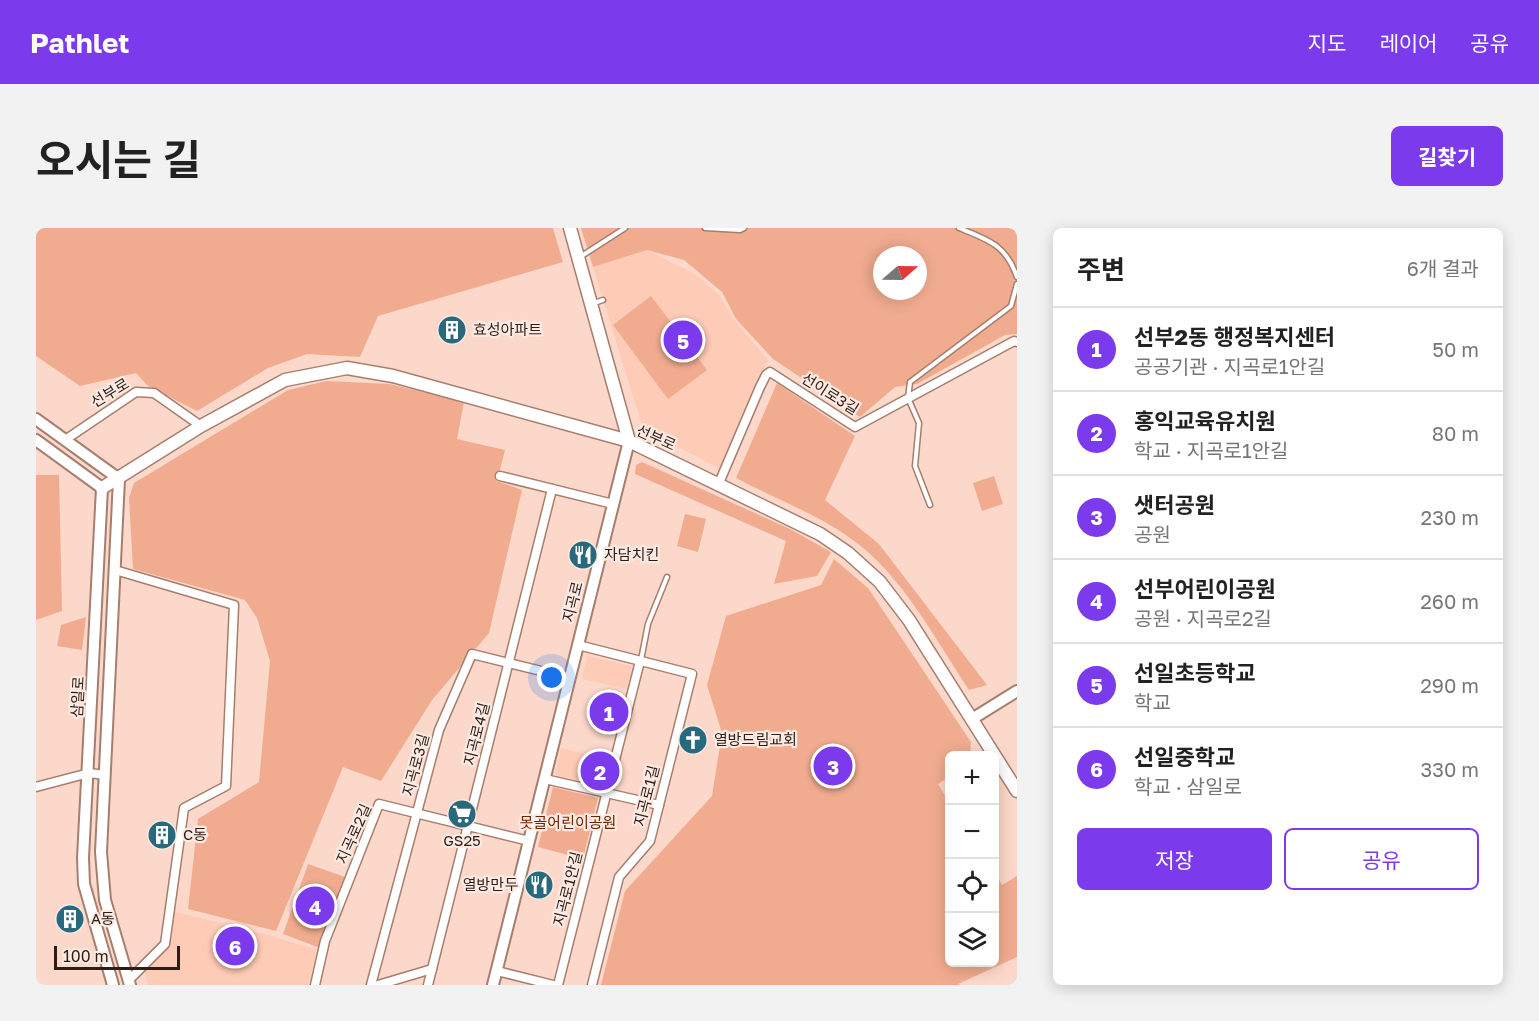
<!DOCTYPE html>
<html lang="ko">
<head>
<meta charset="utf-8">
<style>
	body { margin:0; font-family:"Golos Text","Noto Sans KR",sans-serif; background:#f2f2f2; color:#222 }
	.controls { position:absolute; right:18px; bottom:18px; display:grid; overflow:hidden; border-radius:9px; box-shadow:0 3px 15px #0003 }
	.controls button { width:54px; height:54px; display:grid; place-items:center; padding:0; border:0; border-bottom:2px solid #e0e0e0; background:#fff; color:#222; font:30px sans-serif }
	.compass { position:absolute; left:837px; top:18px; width:54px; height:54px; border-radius:50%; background:#fff; box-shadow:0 3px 15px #0003; rotate:70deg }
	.scale { position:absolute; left:18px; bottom:15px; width:126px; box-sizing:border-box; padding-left:6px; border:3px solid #2d1d17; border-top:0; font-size:16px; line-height:21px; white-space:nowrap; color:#2d1d17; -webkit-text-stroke:4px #fceae3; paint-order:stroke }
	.you { position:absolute; left:516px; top:450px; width:21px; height:21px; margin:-15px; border:4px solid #fff; border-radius:50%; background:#1a73e8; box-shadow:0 0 0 9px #1a73e833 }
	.badge { display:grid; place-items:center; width:39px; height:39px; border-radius:50%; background:#7c3aed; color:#fff; font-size:20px; font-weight:700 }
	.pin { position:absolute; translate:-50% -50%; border:3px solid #fff; box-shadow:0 2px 6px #0006 }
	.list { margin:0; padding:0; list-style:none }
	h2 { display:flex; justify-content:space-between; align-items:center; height:78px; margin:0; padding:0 24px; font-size:26px }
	h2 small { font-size:20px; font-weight:400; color:#767676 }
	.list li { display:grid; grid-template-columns:39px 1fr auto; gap:18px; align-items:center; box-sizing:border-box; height:84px; padding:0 24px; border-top:2px solid #e0e0e0 }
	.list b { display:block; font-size:22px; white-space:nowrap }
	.list p { margin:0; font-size:20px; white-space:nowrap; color:#767676 }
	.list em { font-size:20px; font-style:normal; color:#767676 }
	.actions { display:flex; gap:12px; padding:18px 24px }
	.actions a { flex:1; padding:14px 0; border:2px solid #7c3aed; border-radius:9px; text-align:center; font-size:21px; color:#7c3aed }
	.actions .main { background:#7c3aed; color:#fff }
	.icon { flex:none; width:33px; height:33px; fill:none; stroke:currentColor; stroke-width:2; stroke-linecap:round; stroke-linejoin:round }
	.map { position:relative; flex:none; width:981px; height:757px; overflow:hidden; border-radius:9px }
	header { display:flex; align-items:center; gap:36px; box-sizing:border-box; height:84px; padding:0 30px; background:#7c3aed; color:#fff }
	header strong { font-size:28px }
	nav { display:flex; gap:33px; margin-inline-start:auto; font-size:21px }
	.intro { display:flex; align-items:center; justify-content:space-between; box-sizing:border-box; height:144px; padding:0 36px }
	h1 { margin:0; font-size:42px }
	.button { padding:15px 27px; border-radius:9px; background:#7c3aed; color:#fff; font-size:21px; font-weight:700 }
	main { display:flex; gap:36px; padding:0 36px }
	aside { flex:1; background:#fff; border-radius:9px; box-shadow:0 3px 15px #0003 }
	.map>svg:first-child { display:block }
	.built { fill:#fecbb6 }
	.green { fill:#f1ac90; fill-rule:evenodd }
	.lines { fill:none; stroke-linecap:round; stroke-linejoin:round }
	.service-casing { stroke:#a67e6e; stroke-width:7 }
	.minor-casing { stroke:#a67e6e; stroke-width:11 }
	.tertiary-casing { stroke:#a67e6e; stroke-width:14 }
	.secondary-casing { stroke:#a67e6e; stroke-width:15 }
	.service { stroke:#fff; stroke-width:4 }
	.minor { stroke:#fff; stroke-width:8 }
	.tertiary { stroke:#fff; stroke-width:10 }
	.secondary { stroke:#fff; stroke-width:12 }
	.labels { text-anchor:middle; stroke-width:4.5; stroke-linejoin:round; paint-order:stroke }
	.poi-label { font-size:15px; fill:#2d1d17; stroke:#fceae3; text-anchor:start }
	.street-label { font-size:15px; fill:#2d1d17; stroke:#fceae3 }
	.park-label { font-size:15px; fill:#6c2603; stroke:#fceae3 }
</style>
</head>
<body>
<header>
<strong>Pathlet</strong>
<nav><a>지도</a><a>레이어</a><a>공유</a></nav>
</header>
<div class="intro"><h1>오시는 길</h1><a class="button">길찾기</a></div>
<main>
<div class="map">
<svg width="981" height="757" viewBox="0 0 981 757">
	<rect width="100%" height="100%" fill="#fcd8ca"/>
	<g class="built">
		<polygon points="611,22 659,46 683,67 698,92 732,132 685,241 607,201 557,39"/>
		<polygon points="551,428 596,438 591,461 546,451"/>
		<polygon points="525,520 573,532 566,558 519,547"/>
		<polygon points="137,683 236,708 281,722 272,757 112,757 109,745 134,714"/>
	</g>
	<g class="green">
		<polygon points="0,0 517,0 527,34 342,88 324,129 271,126 232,140 161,183 112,158 100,145 44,158 0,128"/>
		<path d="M545,0H981V106L969,107L881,156L859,159L824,189L737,131L700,91L686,64L648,32L611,22L557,39ZM846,27H882V63H846Z"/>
		<polygon points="615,68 671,142 632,171 577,97"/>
		<polygon points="290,153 354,156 428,174 421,211 469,222 461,253 486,262 453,405 396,472 345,553 307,539 240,703 152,681 162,591 223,554 234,433 221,390 209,372 97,341 93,270 98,255 252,162"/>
		<path d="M741,155L819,208L789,272L843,316L951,457L933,462C899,411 866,346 814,310C781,286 736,269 700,250Z"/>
		<polygon points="606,234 754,301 795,324 781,348 738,356 750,313 599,246 600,237"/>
		<polygon points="0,247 23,247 26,383 0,392"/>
		<polygon points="958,248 967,276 946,283 937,255"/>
		<polygon points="649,286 670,291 662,324 641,318"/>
		<polygon points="798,331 832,360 935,514 934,527 914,528 913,549 902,556 913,574 914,734 958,734 959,645 966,657 981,648 981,729 922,756 925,757 565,757 589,663 676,568 686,505 671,457 690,388 785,357"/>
		<polygon points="50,389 46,422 21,418 25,397"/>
		<polygon points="517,559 562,570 547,631 502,619"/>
		<polygon points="272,636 312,650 287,721 247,706"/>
	</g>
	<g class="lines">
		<g class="service-casing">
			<g id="service">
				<polyline points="669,0 704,2 708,0"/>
				<path d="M923,0C953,12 970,17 981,49"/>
				<polyline points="544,29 589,0"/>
				<polyline points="558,75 567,72"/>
				<polyline points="894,277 879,238 883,195 872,170 874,154 975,78 981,56"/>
				<polyline points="605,432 612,396 631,349"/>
			</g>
		</g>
		<g class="minor-casing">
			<g id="minor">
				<polyline points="29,212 100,164 118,165 165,198"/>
				<polyline points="464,248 577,276"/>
				<polyline points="683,255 724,159 730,147 734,144 819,199 978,113 981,114"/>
				<polyline points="79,342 198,377 190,558 148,580 129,716 93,752"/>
				<polyline points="542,417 656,446 614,613 583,649 556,757"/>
				<polyline points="509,551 623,577"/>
				<polyline points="0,559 53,545 69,547"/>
				<polyline points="461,743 517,757"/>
				<polyline points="279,757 289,713 343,576 493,613"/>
				<polyline points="335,757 403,502 436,426 534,450"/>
				<polyline points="342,757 396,741"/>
				<polyline points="392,757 516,261"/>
				<polyline points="522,757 604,433"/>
			</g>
		</g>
		<g class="tertiary-casing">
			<g id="tertiary">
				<polyline points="0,191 83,251 65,624 69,672 94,757"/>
				<polyline points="0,212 66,260 47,630 48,656 77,757"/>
				<polyline points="936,491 981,463"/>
				<polyline points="457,757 593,213"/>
			</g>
		</g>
		<g class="secondary-casing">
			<g id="secondary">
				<polyline points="534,0 593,213"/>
				<polyline points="66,260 165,198 249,152 311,140 357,148 593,213 784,306 812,325 844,354 873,392 981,563"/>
			</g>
		</g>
		<use href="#service" class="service"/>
		<use href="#minor" class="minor"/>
		<use href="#tertiary" class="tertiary"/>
		<use href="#secondary" class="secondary"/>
	</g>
	<defs>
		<g id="building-disc" transform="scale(1.5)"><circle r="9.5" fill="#29697d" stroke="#fceae3"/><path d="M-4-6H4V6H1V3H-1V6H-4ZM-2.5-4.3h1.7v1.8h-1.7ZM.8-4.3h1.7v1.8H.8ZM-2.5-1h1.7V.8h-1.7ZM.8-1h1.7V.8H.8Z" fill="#fff"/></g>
		<g id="restaurant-disc" transform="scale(1.5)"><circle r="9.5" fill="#29697d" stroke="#fceae3"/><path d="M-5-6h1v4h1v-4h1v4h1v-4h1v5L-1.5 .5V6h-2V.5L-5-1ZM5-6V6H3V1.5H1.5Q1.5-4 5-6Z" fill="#fff"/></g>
		<g id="church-disc" transform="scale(1.5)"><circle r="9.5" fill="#29697d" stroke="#fceae3"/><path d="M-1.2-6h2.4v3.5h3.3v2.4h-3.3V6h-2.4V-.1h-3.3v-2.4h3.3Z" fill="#fff"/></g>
		<g id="supermarket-disc" transform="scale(1.5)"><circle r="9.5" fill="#29697d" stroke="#fceae3"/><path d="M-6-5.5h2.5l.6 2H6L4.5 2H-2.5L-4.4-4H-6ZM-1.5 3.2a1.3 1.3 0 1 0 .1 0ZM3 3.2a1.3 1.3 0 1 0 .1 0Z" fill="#fff"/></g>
	</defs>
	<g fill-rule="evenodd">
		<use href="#building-disc" x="416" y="102"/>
		<use href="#restaurant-disc" x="547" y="327"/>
		<use href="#church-disc" x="657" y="512"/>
		<use href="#supermarket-disc" x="426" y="586"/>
		<use href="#building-disc" x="126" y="607"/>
		<use href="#restaurant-disc" x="503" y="657"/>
		<use href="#building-disc" x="34" y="691"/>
	</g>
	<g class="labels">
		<g class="poi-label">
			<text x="437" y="107">효성아파트</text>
			<text x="568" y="332">자담치킨</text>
			<text x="678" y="517">열방드림교회</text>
			<text x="147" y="612">C동</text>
			<text x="426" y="618" text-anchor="middle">GS25</text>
			<text x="482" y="662" text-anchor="end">열방만두</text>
			<text x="55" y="696">A동</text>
		</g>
		<g class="street-label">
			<text transform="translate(74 165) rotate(-31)" y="5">선부로</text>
			<text transform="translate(794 166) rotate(32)" y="5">선이로3길</text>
			<text transform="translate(620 210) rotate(24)" y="5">선부로</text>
			<text transform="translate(537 374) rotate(-76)" y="5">지곡로</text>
			<text transform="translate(42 469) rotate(-87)" y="5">삼일로</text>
			<text transform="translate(441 506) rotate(-76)" y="5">지곡로4길</text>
			<text transform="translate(380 537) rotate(-75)" y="5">지곡로3길</text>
			<text transform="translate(611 568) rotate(-76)" y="5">지곡로1길</text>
			<text transform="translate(318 606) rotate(-66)" y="5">지곡로2길</text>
			<text transform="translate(532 661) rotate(-76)" y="5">지곡로1안길</text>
		</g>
		<g class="park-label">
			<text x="532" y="600">못골어린이공원</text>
		</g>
	</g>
</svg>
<div class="controls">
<button>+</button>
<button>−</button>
<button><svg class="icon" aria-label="locate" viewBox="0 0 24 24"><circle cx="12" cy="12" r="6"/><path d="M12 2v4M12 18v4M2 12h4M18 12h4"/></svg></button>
<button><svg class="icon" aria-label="layers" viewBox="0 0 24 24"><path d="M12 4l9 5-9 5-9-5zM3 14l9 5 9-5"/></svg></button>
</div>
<svg class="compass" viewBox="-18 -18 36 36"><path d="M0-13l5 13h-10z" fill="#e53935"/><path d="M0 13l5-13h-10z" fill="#767676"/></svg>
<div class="scale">100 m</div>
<div class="you"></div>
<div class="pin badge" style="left:573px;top:484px">1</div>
<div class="pin badge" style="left:564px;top:543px">2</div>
<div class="pin badge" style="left:797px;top:538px">3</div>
<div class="pin badge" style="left:279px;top:678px">4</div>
<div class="pin badge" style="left:647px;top:112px">5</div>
<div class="pin badge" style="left:199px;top:718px">6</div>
</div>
<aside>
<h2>주변<small>6개 결과</small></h2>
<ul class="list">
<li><span class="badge">1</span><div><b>선부2동 행정복지센터</b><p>공공기관 · 지곡로1안길</p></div><em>50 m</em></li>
<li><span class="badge">2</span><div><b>홍익교육유치원</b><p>학교 · 지곡로1안길</p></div><em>80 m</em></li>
<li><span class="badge">3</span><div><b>샛터공원</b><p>공원</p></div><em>230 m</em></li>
<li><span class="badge">4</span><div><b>선부어린이공원</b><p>공원 · 지곡로2길</p></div><em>260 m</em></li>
<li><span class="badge">5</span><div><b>선일초등학교</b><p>학교</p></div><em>290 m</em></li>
<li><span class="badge">6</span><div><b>선일중학교</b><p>학교 · 삼일로</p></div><em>330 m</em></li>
</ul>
<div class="actions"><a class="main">저장</a><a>공유</a></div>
</aside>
</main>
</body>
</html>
